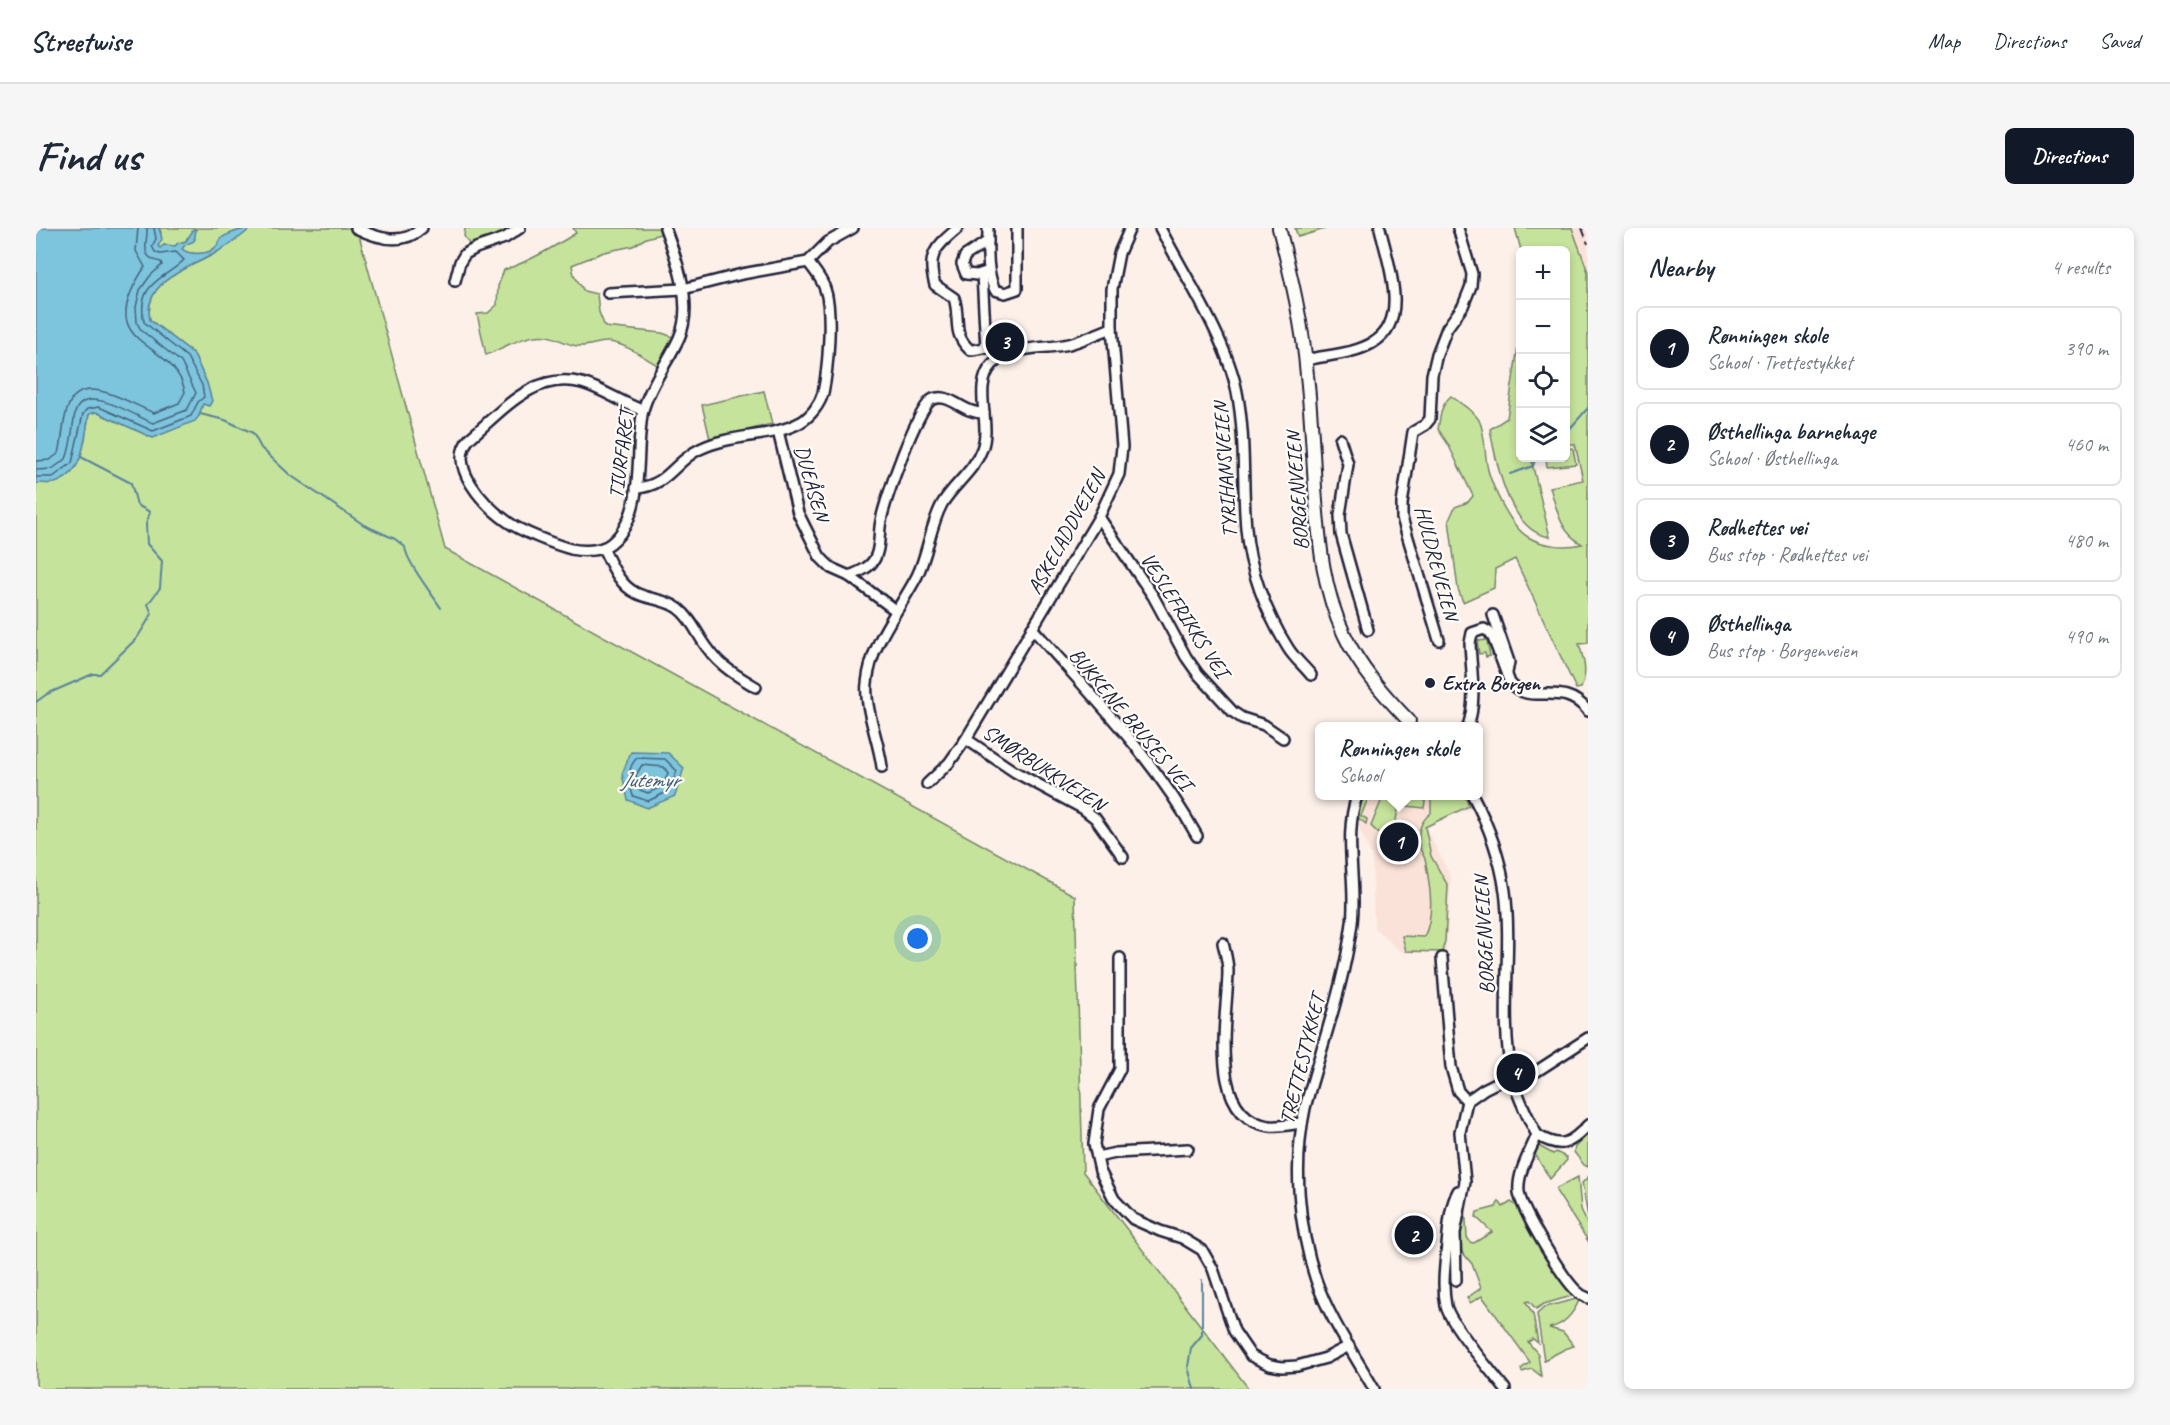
<!DOCTYPE html>
<html lang="en">
<head>
<meta charset="utf-8">
<style>
	body { margin:0; font-family:Caveat,sans-serif; background:#f6f6f7; color:#1f2937 }
	.controls { position:absolute; right:18px; top:18px; display:grid; overflow:hidden; border-radius:9px; box-shadow:0 3px 9px #0003 }
	.controls button { width:54px; height:54px; display:grid; place-items:center; padding:0; border:0; border-bottom:2px solid #e0e1e3; background:#fff; color:#1f2937; font:30px sans-serif }
	.you { position:absolute; left:882px; top:711px; width:21px; height:21px; margin:-15px; border:4px solid #fff; border-radius:50%; background:#1a73e8; box-shadow:0 0 0 9px #1a73e833 }
	.badge { display:grid; place-items:center; width:39px; height:39px; border-radius:50%; background:#111827; color:#fff; font-size:20px; font-weight:700 }
	.pin { position:absolute; translate:-50% -50%; border:3px solid #fff; box-shadow:0 2px 6px #0006 }
	.popup { position:absolute; left:1279px; top:494px; width:168px; height:78px; box-sizing:border-box; display:grid; place-content:center; border-radius:9px; background:#fff; filter:drop-shadow(0 2px 4px #0005); font-size:20px; white-space:nowrap; color:#747a83 }
	.popup b { font-size:22px; color:#1f2937 }
	.popup::after { content:''; position:absolute; left:50%; top:100%; margin-left:-12px; border:12px solid transparent; border-top-color:#fff }
	.list { margin:0; padding:0; list-style:none }
	h2 { display:flex; justify-content:space-between; align-items:center; height:78px; margin:0; padding:0 24px; font-size:26px }
	h2 small { font-size:20px; font-weight:400; color:#747a83 }
	.list li { display:grid; grid-template-columns:39px 1fr auto; gap:18px; align-items:center; box-sizing:border-box; height:84px; margin:0 12px 12px; padding:0 12px; border:2px solid #e0e1e3; border-radius:9px }
	.list b { display:block; font-size:22px; white-space:nowrap }
	.list p { margin:0; font-size:20px; white-space:nowrap; color:#747a83 }
	.list em { font-size:20px; font-style:normal; color:#747a83 }
	.icon { flex:none; width:33px; height:33px; fill:none; stroke:currentColor; stroke-width:2; stroke-linecap:round; stroke-linejoin:round }
	.map { position:relative; flex:none; width:1552px; height:1161px; overflow:hidden; border-radius:9px }
	header { display:flex; align-items:center; gap:36px; box-sizing:border-box; height:84px; padding:0 30px; background:#fff; border-bottom:2px solid #e0e1e3 }
	header strong { font-size:28px }
	nav { display:flex; gap:33px; margin-inline-start:auto; font-size:21px }
	.intro { display:flex; align-items:center; justify-content:space-between; box-sizing:border-box; height:144px; padding:0 36px }
	h1 { margin:0; font-size:42px }
	.button { padding:15px 27px; border-radius:9px; background:#111827; color:#fff; font-size:21px; font-weight:700 }
	main { display:flex; gap:36px; padding:0 36px }
	aside { flex:1; background:#fff; border-radius:9px; box-shadow:0 3px 9px #0003 }
	.map>svg:first-child { display:block }
	.built { fill:#fbe2d8 }
	.green { fill:#c5e39b; stroke:#74826b; stroke-width:1.5 }
	.water { fill:#7dc4dd; stroke:#59839c; stroke-width:1.5 }
	.lines { fill:none; stroke-linecap:round; stroke-linejoin:round }
	.shore { stroke:#46637c; stroke-width:1.5 }
	.stream { stroke:#59839c; stroke-width:2 }
	.street-casing { stroke:#22223b; stroke-width:14 }
	.secondary-casing { stroke:#22223b; stroke-width:16 }
	.street { stroke:#fdfcf7; stroke-width:9 }
	.secondary { stroke:#fdfcf7; stroke-width:12 }
	.rail { stroke:#22223b; stroke-width:2; stroke-dasharray:9 4.5; stroke-linecap:butt }
	.poi-dot { fill:#22223b; stroke:#fdfcf7; stroke-width:2 }
	.labels { text-anchor:middle; stroke-width:4.5; stroke-linejoin:round; paint-order:stroke }
	.street-label { font-size:21px; fill:#22223b; stroke:#fdfcf7 }
	.poi-label { font-size:21px; font-weight:bold; fill:#22223b; stroke:#fdfcf7; text-anchor:start }
	.water-label { font-size:22px; font-style:italic; fill:#425b74; stroke:#fdfcf7 }
</style>
</head>
<body>
<header>
<strong>Streetwise</strong>
<nav><a>Map</a><a>Directions</a><a>Saved</a></nav>
</header>
<div class="intro"><h1>Find us</h1><a class="button">Directions</a></div>
<main>
<div class="map">
<svg width="1552" height="1161" viewBox="0 0 1552 1161">
	<rect width="100%" height="100%" fill="#fcf0e9"/>
	<filter id="ink" filterUnits="userSpaceOnUse"><feTurbulence type="fractalNoise" baseFrequency=".0167" numOctaves="2"/><feDisplacementMap in="SourceGraphic" scale="12" xChannelSelector="R" yChannelSelector="G"/><feConvolveMatrix kernelMatrix="1 2 1 2 8 2 1 2 1" color-interpolation-filters="sRGB"/></filter>
	<g filter="url(#ink)">
		<g class="built">
			<polygon points="1536,0 1552,0 1552,44"/>
			<polygon points="1330,568 1432,568 1437,579 1390,599 1415,650 1410,724 1373,725 1364,723 1338,700 1336,629 1322,597"/>
		</g>
		<g class="green">
			<path d="M123,0H208C202,3 189,7 186,10C183,14 182,19 177,21C169,27 153,27 146,21V18L159,11L158,6L151,10L150,13L139,18L128,17L126,20H122L125,4Z"/>
			<path d="M215,0H321L409,321L1039,668L1047,944L1213,1161H0V255C6,255 14,256 19,254C49,243 48,213 53,186L60,184L117,210L163,188L171,155L157,125L114,92C107,53 150,42 176,27C190,19 203,10 215,0Z"/>
			<polygon points="429,0 481,0 470,7 435,19 428,8"/>
			<path d="M537,0H626L628,5L610,10L597,18L568,24L536,37L538,47L548,63L561,66L563,84L569,99L626,105L640,110L623,138C608,130 591,116 573,114C563,113 553,119 542,118C530,117 521,109 511,108C491,105 467,120 450,127L441,86L452,85L461,77L462,58L468,42C494,33 516,20 540,5Z"/>
			<polygon points="1259,0 1292,0 1262,9"/>
			<path d="M1479,0H1536L1552,44V415L1543,416C1548,432 1552,445 1545,460L1540,461L1479,331L1459,341L1458,360L1427,374L1422,361L1413,292L1419,279L1432,274L1437,268L1412,216L1402,201C1404,190 1405,176 1415,168C1424,175 1437,182 1443,192C1450,206 1448,226 1452,242C1457,261 1475,299 1492,309C1507,318 1529,320 1546,316C1524,304 1521,282 1514,259L1547,252L1539,216H1530V22H1485Z"/>
			<path d="M1484,106V230H1498L1496,235L1514,309C1473,304 1460,235 1454,201L1471,190Z"/>
			<polygon points="728,163 736,196 674,211 666,177"/>
			<polygon points="1537,220 1540,236 1511,239 1510,230 1530,230 1530,221"/>
			<polygon points="1451,412 1454,428 1450,429 1449,425 1443,426 1441,413"/>
			<polygon points="1325,568 1333,568 1325,588 1331,591 1330,596 1321,589"/>
			<polygon points="1339,568 1355,568 1362,582 1358,601 1351,607 1344,607 1335,598 1346,571"/>
			<polygon points="1372,568 1390,568 1388,580 1371,578"/>
			<path d="M1395,568H1429L1433,578L1389,599L1395,628L1412,658L1409,713L1406,724L1370,723L1366,708L1388,709C1399,686 1394,660 1390,636C1390,631 1387,627 1385,623C1380,608 1383,594 1395,585Z"/>
			<polygon points="1552,906 1552,939 1548,937 1538,924 1539,919"/>
			<polygon points="1501,917 1517,926 1520,924 1530,929 1531,932 1514,951 1499,926"/>
			<polygon points="1542,949 1545,981 1552,998 1552,1013 1520,963 1521,960"/>
			<polygon points="1552,949 1552,989 1546,955"/>
			<polygon points="1463,973 1467,979 1475,974 1485,981 1526,1046 1527,1054 1539,1067 1508,1076 1500,1081 1493,1073 1490,1074 1497,1086 1502,1115 1497,1111 1492,1114 1502,1126 1505,1148 1496,1141 1486,1144 1485,1141 1494,1134 1446,1068 1434,1075 1431,1070 1445,1060 1436,1036 1422,1019 1423,998 1429,976 1431,1009 1434,1014 1438,1015 1456,1004 1440,989 1441,984 1460,979"/>
			<path d="M1544,1070C1538,1085 1529,1097 1513,1100L1527,1104L1538,1118L1529,1121L1508,1132L1501,1086L1509,1079Z"/>
		</g>
		<g class="water">
			<path d="M0,0H123L126,11L122,18L124,20L128,17L139,18L142,15L150,13L158,1L160,2L158,13L149,17L146,21C153,27 170,27 178,21C183,18 183,12 187,9C192,6 209,0 215,0C203,11 190,19 176,27C150,41 106,54 114,92L157,125L171,155L176,173L173,178L167,176L163,188L159,193L117,210L60,184L53,186C48,211 49,246 19,255C14,256 6,255 0,255Z"/>
			<polygon points="595,524 632,525 648,540 639,568 611,580 592,572 586,546"/>
		</g>
		<g class="lines">
			<g class="shore">
				<path d="M0,233L14,232L23,225C27,211 26,194 32,179C45,141 96,177 118,185L143,175L149,164C139,109 52,123 109,39L100,23L102,0"/>
				<path d="M0,242L16,241L30,231C36,216 36,200 39,185C48,153 100,189 117,195L151,182L160,165L145,134L105,102L101,95L100,79L104,62L114,48L126,37L125,34C102,29 112,16 111,0"/>
				<path d="M0,249H17L36,235L47,186L51,181L63,179L117,203L155,188L162,174L168,169L166,157L151,129L108,94C100,54 128,52 148,32L140,24L124,26L119,24L116,18L120,11L118,0"/>
				<path d="M601,530L629,531L641,543L633,563L612,573L597,568C593,554 590,540 601,530Z"/>
				<polygon points="606,537 628,539 632,545 627,558 612,565 604,562 600,547"/>
			</g>
			<g class="stream">
				<path d="M164,186L189,192L217,205L225,220L254,247L328,297L359,311L369,319C370,333 396,366 405,380"/>
				<polyline points="1530,205 1552,180"/>
				<polyline points="1474,246 1497,238 1500,230"/>
				<polyline points="0,474 11,466 57,446 64,446 101,410 116,386 112,376 124,360 126,333 111,316 110,296 114,284 101,277 95,255 45,229"/>
				<polyline points="1158,1161 1152,1139 1155,1120 1166,1107 1166,1052"/>
			</g>
			<g class="street-casing">
				<g id="street">
					<path d="M320,0C342,11 367,18 386,0"/>
					<path d="M922,0C900,19 890,26 899,57L918,70C925,91 915,105 934,122C944,122 955,116 965,120"/>
					<path d="M952,0C952,20 950,44 959,62L969,65L981,61V0"/>
					<path d="M1124,0C1149,48 1191,112 1201,164C1210,209 1206,255 1210,300C1213,341 1230,385 1252,420C1258,430 1268,438 1275,447"/>
					<polyline points="950,44 941,47 930,46 926,36 929,28 952,13"/>
					<polyline points="946,46 950,120"/>
					<polyline points="419,53 424,34 429,26 440,20 469,10 484,0"/>
					<polyline points="572,65 647,61 706,46 772,34 792,14 817,0"/>
					<path d="M1270,132C1291,127 1319,126 1338,114C1375,92 1351,32 1344,0"/>
					<path d="M606,182C586,175 567,161 546,155C498,143 467,182 434,210C409,237 449,278 472,294C484,303 520,317 535,321C544,323 558,323 566,320C573,318 580,311 584,306C605,278 601,239 604,206C605,197 605,187 608,179C616,154 632,134 643,110C658,77 641,32 629,0"/>
					<polyline points="742,203 762,285 784,329 795,340 813,348 859,382"/>
					<polyline points="1304,211 1312,236 1304,287 1305,306 1332,402"/>
					<path d="M600,260C633,258 638,233 664,221C696,205 734,211 765,194C775,188 784,176 787,165C792,141 797,83 789,61C786,51 778,42 772,34"/>
					<polyline points="1063,289 1117,368 1150,429 1162,446 1197,484 1206,490 1228,497 1247,510"/>
					<path d="M567,320C575,336 583,357 600,365C614,372 630,371 643,381C657,392 662,409 673,422C685,439 703,449 720,459"/>
					<path d="M813,348C823,344 834,340 839,330C845,318 842,306 845,293C848,274 882,177 897,171C914,164 927,186 948,185"/>
					<polyline points="1457,387 1473,434 1471,445"/>
					<path d="M996,400C1055,467 1118,530 1161,608"/>
					<polyline points="1403,412 1366,290 1366,276 1377,204 1389,197 1394,191 1396,147 1401,126 1411,100 1427,78 1435,58 1436,46 1422,0"/>
					<path d="M1432,498C1441,473 1435,441 1434,415L1436,405L1448,401L1453,404L1457,410L1474,455C1496,480 1525,450 1552,483"/>
					<polyline points="930,511 979,544 1046,580 1059,590 1087,629"/>
					<path d="M846,539C843,513 828,479 831,455C835,414 863,383 881,348C892,326 894,298 906,276C918,256 938,243 946,221C956,195 936,159 956,137C976,116 1008,122 1033,116C1048,112 1062,105 1076,100"/>
					<polyline points="891,556 913,535 930,511 1063,289 1083,246 1086,219 1076,100 1076,61 1083,25 1094,0"/>
					<path d="M1321,568C1307,608 1321,653 1316,695C1308,758 1285,819 1269,880C1257,937 1262,997 1280,1052C1293,1090 1318,1126 1338,1161"/>
					<path d="M1437,568C1453,598 1464,629 1469,663C1477,724 1463,787 1476,847C1481,868 1491,888 1501,907C1494,924 1481,945 1483,964C1485,982 1529,1055 1544,1066C1546,1068 1550,1069 1552,1070"/>
					<path d="M1187,715C1189,724 1192,734 1192,743C1192,786 1169,890 1234,898C1245,899 1255,896 1266,895"/>
					<polyline points="1084,730 1084,841 1063,881 1058,916 1064,943 1078,971 1097,991 1124,1003 1146,1010 1166,1022 1177,1041 1198,1103 1215,1128 1234,1137 1246,1139 1261,1138 1290,1130 1313,1118"/>
					<polyline points="1406,730 1415,839 1422,863 1431,873"/>
					<path d="M1501,907C1524,921 1534,917 1552,897"/>
					<polyline points="1061,929 1080,925 1152,921"/>
					<path d="M1422,963C1413,980 1413,999 1411,1017C1409,1037 1406,1058 1410,1078C1414,1096 1456,1144 1469,1161"/>
					<polyline points="1420,1052 1419,1005 1429,954 1424,904 1431,873 1448,861 1462,854 1501,843 1552,810"/>
				</g>
			</g>
			<g class="secondary-casing">
				<path id="secondary" d="M1243,0C1255,48 1267,97 1271,147C1275,185 1277,223 1279,260C1283,311 1286,360 1308,406C1323,439 1348,467 1373,493"/>
			</g>
			<use href="#street" class="street"/>
			<use href="#secondary" class="secondary"/>
			<polyline class="rail" points="1546,0 1552,16"/>
		</g>
	</g>
	<circle class="poi-dot" cx="1394" cy="455" r="6"/>
	<g class="labels">
		<g class="street-label">
			<text transform="translate(585 226) rotate(-83)" y="7">TIURFARET</text>
			<text transform="translate(1189 242) rotate(-94)" y="7">TYRIHANSVEIEN</text>
			<text transform="translate(776 255) rotate(74)" y="7">DUEÅSEN</text>
			<text transform="translate(1261 263) rotate(-94)" y="7">BORGENVEIEN</text>
			<text transform="translate(1030 304) rotate(-61)" y="7">ASKELADDVEIEN</text>
			<text transform="translate(1401 335) rotate(75)" y="7">HULDREVEIEN</text>
			<text transform="translate(1149 387) rotate(57)" y="7">VESLEFRIKKS VEI</text>
			<text transform="translate(1095 491) rotate(50)" y="7">BUKKENE BRUSES VEI</text>
			<text transform="translate(1008 540) rotate(33)" y="7">SMØRBUKKVEIEN</text>
			<text transform="translate(1448 707) rotate(-93)" y="7">BORGENVEIEN</text>
			<text transform="translate(1266 831) rotate(-76)" y="7">TRETTESTYKKET</text>
		</g>
		<g class="poi-label">
			<text x="1406" y="462">Extra Borgen</text>
		</g>
		<g class="water-label">
			<text x="614" y="559">Jutemyr</text>
		</g>
	</g>
</svg>
<div class="controls">
<button>+</button>
<button>−</button>
<button><svg class="icon" aria-label="locate" viewBox="0 0 24 24"><circle cx="12" cy="12" r="6"/><path d="M12 2v4M12 18v4M2 12h4M18 12h4"/></svg></button>
<button><svg class="icon" aria-label="layers" viewBox="0 0 24 24"><path d="M12 4l9 5-9 5-9-5zM3 14l9 5 9-5"/></svg></button>
</div>
<div class="you"></div>
<div class="pin badge" style="left:1363px;top:614px">1</div>
<div class="popup"><b>Rønningen skole</b>School</div>
<div class="pin badge" style="left:1378px;top:1007px">2</div>
<div class="pin badge" style="left:969px;top:114px">3</div>
<div class="pin badge" style="left:1480px;top:845px">4</div>
</div>
<aside>
<h2>Nearby<small>4 results</small></h2>
<ul class="list">
<li><span class="badge">1</span><div><b>Rønningen skole</b><p>School · Trettestykket</p></div><em>390 m</em></li>
<li><span class="badge">2</span><div><b>Østhellinga barnehage</b><p>School · Østhellinga</p></div><em>460 m</em></li>
<li><span class="badge">3</span><div><b>Rødhettes vei</b><p>Bus stop · Rødhettes vei</p></div><em>480 m</em></li>
<li><span class="badge">4</span><div><b>Østhellinga</b><p>Bus stop · Borgenveien</p></div><em>490 m</em></li>
</ul>
</aside>
</main>
</body>
</html>
